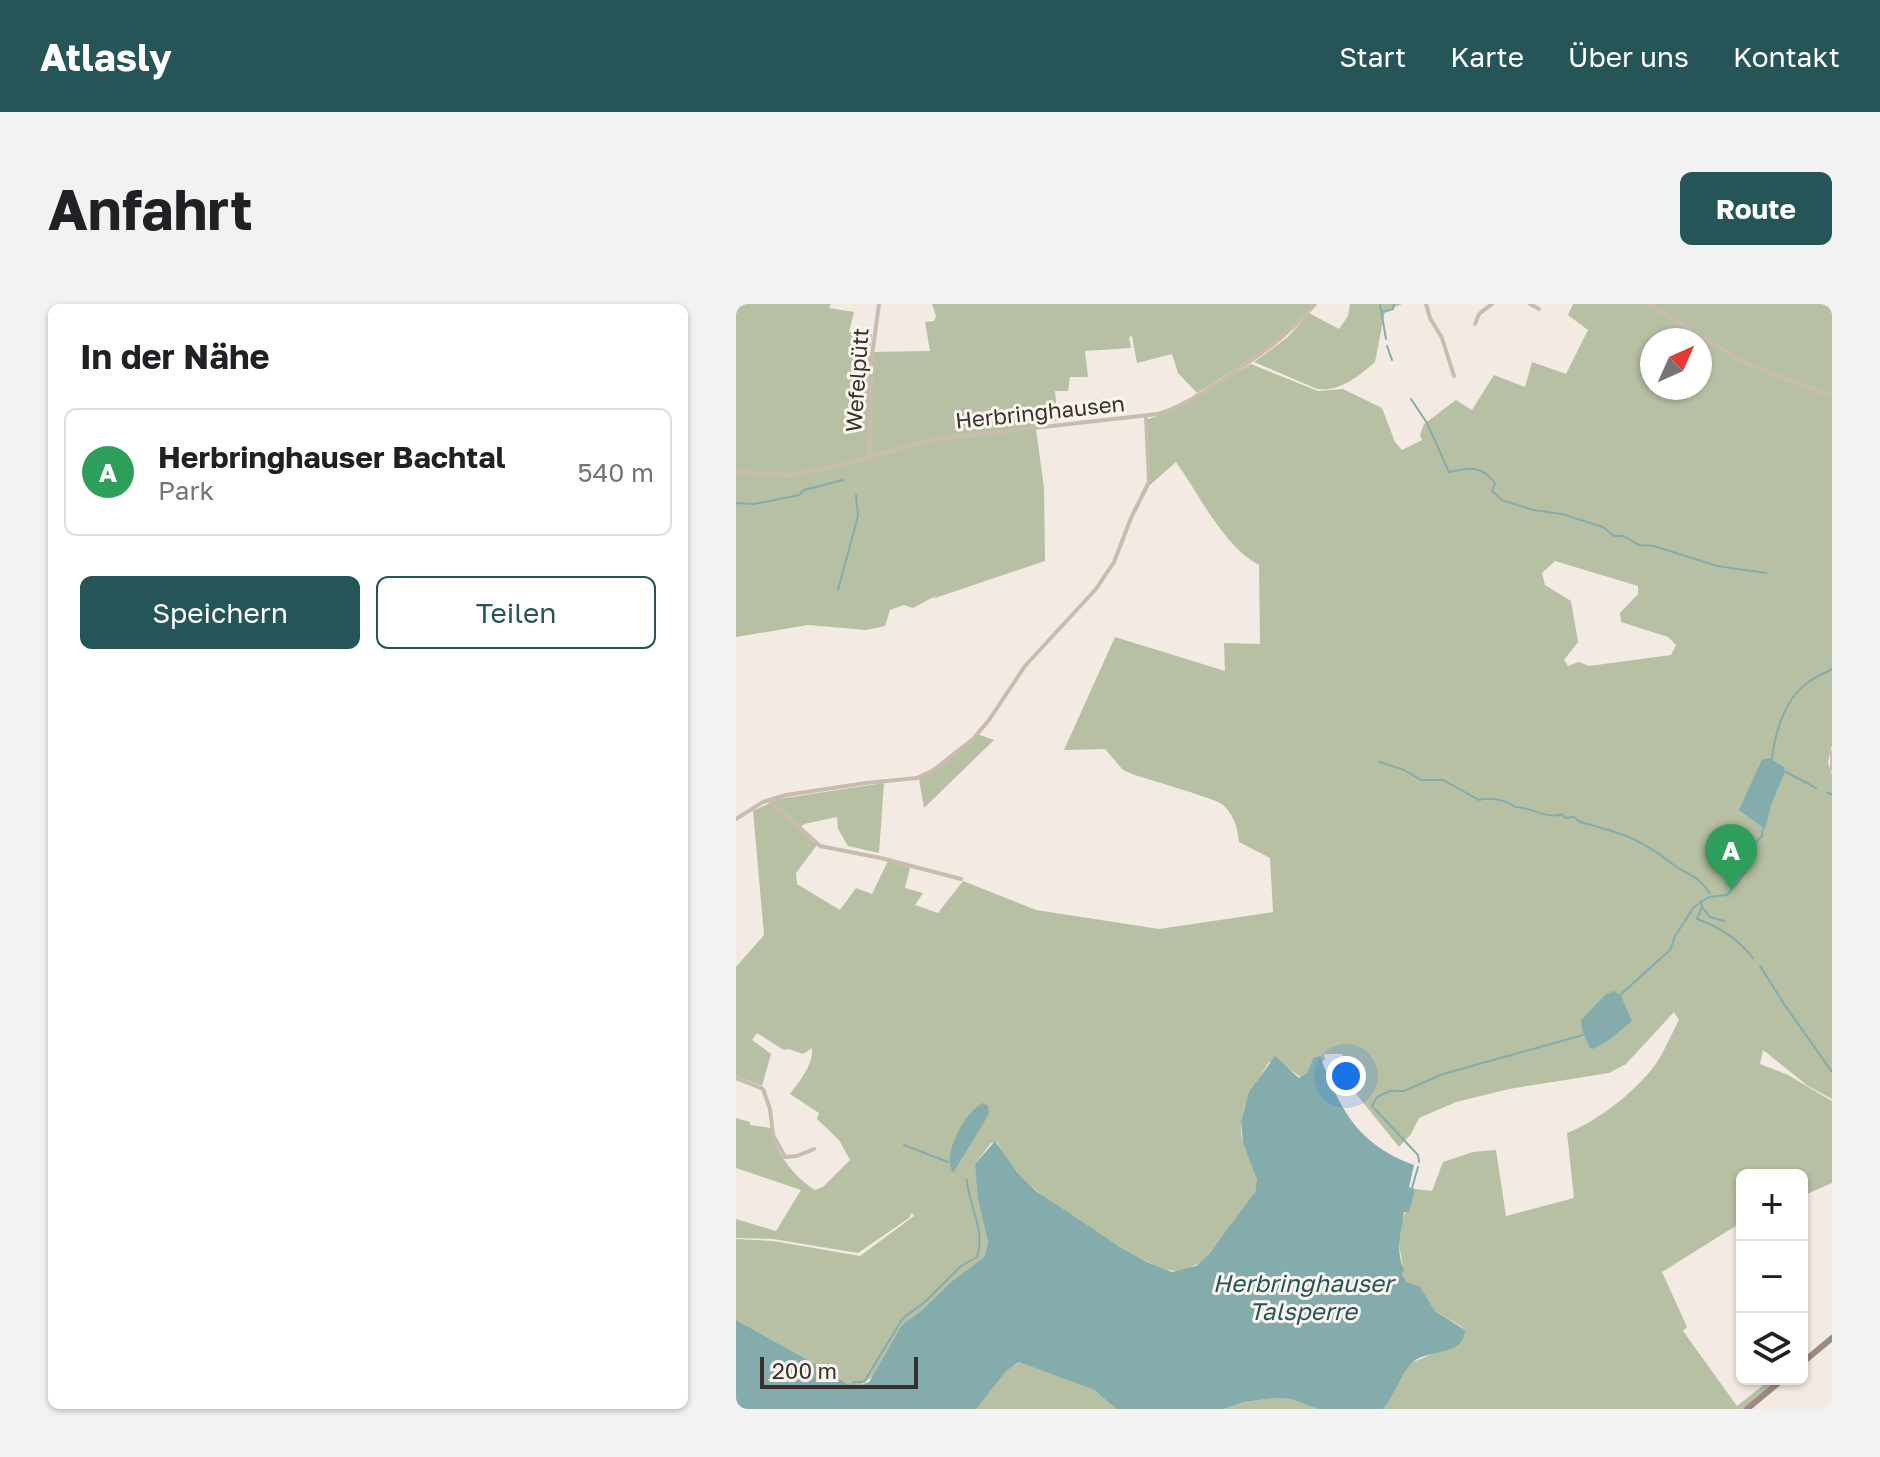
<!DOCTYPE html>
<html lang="de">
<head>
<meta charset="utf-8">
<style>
	body { margin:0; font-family:"Golos Text",sans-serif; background:#f2f2f2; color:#202124 }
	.controls { position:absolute; right:24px; bottom:24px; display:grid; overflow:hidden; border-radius:12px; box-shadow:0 2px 6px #0004 }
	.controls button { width:72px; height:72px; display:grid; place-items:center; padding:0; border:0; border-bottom:2px solid #e0e0e0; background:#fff; color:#202124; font:40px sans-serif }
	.compass { position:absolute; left:904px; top:24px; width:72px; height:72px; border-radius:50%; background:#fff; box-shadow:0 2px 6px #0004; rotate:45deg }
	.scale { position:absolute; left:24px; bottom:20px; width:158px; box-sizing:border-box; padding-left:8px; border:4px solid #39302c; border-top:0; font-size:22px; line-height:28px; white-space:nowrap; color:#39302c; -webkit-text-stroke:6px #faf5ef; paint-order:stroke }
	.you { position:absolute; left:610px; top:772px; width:28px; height:28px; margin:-20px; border:6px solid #fff; border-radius:50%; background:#1a73e8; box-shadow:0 0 0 12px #1a73e833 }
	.badge { display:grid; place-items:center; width:52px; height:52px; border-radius:50%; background:#255557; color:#fff; font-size:26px; font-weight:700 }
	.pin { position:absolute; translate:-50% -66px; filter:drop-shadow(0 2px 4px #0008) }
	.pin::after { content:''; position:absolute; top:42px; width:28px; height:24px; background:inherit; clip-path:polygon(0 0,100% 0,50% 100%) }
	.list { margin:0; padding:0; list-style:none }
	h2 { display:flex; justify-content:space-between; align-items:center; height:104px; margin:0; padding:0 32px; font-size:34px }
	h2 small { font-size:26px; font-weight:400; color:#757577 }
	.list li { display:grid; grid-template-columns:52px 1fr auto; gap:24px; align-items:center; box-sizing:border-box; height:128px; margin:0 16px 16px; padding:0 16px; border:2px solid #e0e0e0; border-radius:12px }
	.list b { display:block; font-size:30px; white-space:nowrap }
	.list p { margin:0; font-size:26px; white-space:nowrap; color:#757577 }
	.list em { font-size:26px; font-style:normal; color:#757577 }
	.actions { display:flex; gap:16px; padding:24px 32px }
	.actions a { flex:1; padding:18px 0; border:2px solid #255557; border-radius:12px; text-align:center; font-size:28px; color:#255557 }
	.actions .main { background:#255557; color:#fff }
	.icon { flex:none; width:44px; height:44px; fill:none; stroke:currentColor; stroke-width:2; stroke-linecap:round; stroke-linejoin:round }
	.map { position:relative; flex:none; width:1096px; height:1105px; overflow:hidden; border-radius:12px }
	header { display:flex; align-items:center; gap:48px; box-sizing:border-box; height:112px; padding:0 40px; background:#255557; color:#fff }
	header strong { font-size:38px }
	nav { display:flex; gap:44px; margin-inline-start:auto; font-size:28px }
	.intro { display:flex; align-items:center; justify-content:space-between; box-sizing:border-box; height:192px; padding:0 48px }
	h1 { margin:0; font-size:56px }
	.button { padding:20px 36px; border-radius:12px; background:#255557; color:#fff; font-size:28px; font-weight:700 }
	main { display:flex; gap:48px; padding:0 48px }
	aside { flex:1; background:#fff; border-radius:12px; box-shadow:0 2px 6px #0004 }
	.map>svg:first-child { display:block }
	.green { fill:#b7c0a3; fill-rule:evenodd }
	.water { fill:#84acad }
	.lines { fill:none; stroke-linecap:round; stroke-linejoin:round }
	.stream { stroke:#84acad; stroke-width:2 }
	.minor { stroke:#cabbaf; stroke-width:4 }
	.secondary { stroke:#9d8a80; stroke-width:6 }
	.labels { text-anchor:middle; stroke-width:6; stroke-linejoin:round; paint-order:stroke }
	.street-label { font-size:22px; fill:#39302c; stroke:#faf5ef }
	.water-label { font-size:24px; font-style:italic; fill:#255557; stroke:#faf5ef }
</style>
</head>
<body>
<header>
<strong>Atlasly</strong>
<nav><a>Start</a><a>Karte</a><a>Über uns</a><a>Kontakt</a></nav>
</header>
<div class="intro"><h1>Anfahrt</h1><a class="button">Route</a></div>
<main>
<aside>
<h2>In der Nähe<small></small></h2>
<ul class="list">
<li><span class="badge" style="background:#2e9e5b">A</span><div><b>Herbringhauser Bachtal</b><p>Park</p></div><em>540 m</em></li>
</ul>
<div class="actions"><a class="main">Speichern</a><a>Teilen</a></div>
</aside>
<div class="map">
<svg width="1096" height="1105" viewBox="0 0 1096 1105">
	<rect width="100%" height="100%" fill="#f2eae3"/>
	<g class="green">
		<path d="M0,0H95L93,4L118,8L113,28L136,30L134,48L194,47L189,18L198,17L200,12L196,0H578C544,38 503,63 461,89L442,69L436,50L401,59L396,32L393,33L395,44L349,47L352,73H334L332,87H319L322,117L302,119L300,125L308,184L309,257L196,295L203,290L177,304L168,301L154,306L149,322L130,326L72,321L0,333Z"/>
		<path d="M614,0H666L649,7L639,58C623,72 604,88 581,85L518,58L552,33L573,9L603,25L612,12Z"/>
		<path d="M837,0H1096V441L1092,458L1096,470V795L1072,782L1027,746L1024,760L1052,771L1096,797V879L1066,892V871H1006V918L926,968L951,1023L947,1027L1001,1102L1035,1075H1043L1007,1105H647L675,1059L726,1037L729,1030L726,1023L699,1007L684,984L671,978L666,970C669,961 662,946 663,933C664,915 673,902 679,885L696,887L707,858L737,848L760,846L770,912L838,894L831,829C861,818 906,783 923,755C930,743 936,729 943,716L938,708L890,760L873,769L773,785L720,798L683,814L675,830L663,843L605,771L604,769L611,765L606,750H588L589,756L586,757L577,754L571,769L566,774L544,758H533C517,784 496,812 509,845C514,856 522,868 521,880C519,897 480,942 467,956C460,962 448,967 439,967C415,967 320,904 300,886C284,873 270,856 261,838L255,839L239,860L245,908L252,939L248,953L216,977L185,1007L168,1020L137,1072L125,1081L111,1080L92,1067L0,1016V935L37,937L124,952L178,912L176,909L173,914L122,949L37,935L0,934V915L40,927L65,886L0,864V814L14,818V821L35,824C39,848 58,873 79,886L87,883L114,856L103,836L81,815L83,809L54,790C64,776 77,762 76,744L67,750L53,745L48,746L21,729L16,736L35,750L26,782L0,772V663L28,631L17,507L42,495L148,479L143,549L112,542L102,525L101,513L68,520L64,524L81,541L60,569L61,580L104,606L120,584L136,590L152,557L174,564L169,584L187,589L179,601L202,609L227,577L300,606L423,625L537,608L534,554L503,538C502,524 497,509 486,500C478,494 410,475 396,470L387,466L369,445L328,446L379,333L489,367L488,339L524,340L523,261C488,243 463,190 440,158L414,181L410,116L442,104L515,60L582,87L607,85L646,104L659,138L666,146L686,136L684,131L688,120L720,96L736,106L758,71L789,83L796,58L830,70L852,26L832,11ZM916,36H964V84H916ZM819,257L902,282V290L884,309L885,318L932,333L940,341L935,351L853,362L843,358L832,362L828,356L842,338L835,297L809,281L806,269Z"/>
		<polygon points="241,430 258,436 188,504 183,475"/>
		<polygon points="284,1058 358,1086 380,1105 240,1105 269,1067"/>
		<polygon points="541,1094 554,1095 582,1105 488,1105 508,1098"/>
	</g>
	<g class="water">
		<polygon points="1033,454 1048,463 1049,468 1035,501 1029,525 1003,506 1023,462 1026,456"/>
		<polygon points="878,687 885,692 896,717 873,736 857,745 854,744 846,726 845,716 870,690"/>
		<path d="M539,752L563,774L571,769L577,754L584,752C603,803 620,840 678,861L673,883L679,885L673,908H668C665,929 659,945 668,966L666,970L671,978L684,983L699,1007L729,1026C729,1052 694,1045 678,1057C669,1064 657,1093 647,1105H582L554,1095L541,1094L508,1098L488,1105H380L358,1086L283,1058L270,1067L240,1105H0V1016L92,1067L111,1080L125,1081L133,1078L166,1021L185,1007L216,977L248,953L252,939L242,895L239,860L259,837L281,868L300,887L384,943L411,958L436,968L460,962L473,950L519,888L521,876L507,839L505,817L513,788Z"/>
		<path d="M247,799L252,802L253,810L217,869C205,851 229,807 247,799Z"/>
	</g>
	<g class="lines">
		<g class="stream">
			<polyline points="644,0 650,35"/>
			<polyline points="647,8 657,5 658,0"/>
			<polyline points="651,42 656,56"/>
			<path d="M675,95L691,119L713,168C734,164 744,160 759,179L756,187L766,196L797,206L826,210L867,223L878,232H888L903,241L918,242L981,262L1030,269"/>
			<polyline points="0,199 18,200 63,191 68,186 107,176"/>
			<polyline points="102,286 122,212 120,191"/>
			<path d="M1036,455C1039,428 1049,393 1074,377C1081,372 1089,369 1096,365"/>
			<path d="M644,458L668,466L685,476H707L743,496C753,493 771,496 779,503C795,503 812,516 826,510L829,514L838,513L844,518C885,529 902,533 935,559C954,574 959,567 974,590"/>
			<polyline points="1050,468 1080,484"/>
			<polyline points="1092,489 1096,490"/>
			<path d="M965,597L966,603L961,615C984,623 1002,635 1017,654"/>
			<polyline points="966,603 974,613 988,617"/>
			<polyline points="1024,662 1048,700 1096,768"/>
			<path d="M884,691L934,646L939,632L958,603L973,593L991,591C1002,579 1015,563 1018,547L1015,543L1026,532L1027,521"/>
			<polyline points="168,841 212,858"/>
			<polyline points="683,858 682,851 636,802 641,793 654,787 668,787 707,770 847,731"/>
			<polyline points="676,884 682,863"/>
			<path d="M117,1081L118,1078H128L167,1014L190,997L225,962L241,953C250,926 233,904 231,876"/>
		</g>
		<g class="minor">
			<polyline points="690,0 694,14 706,34 718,72"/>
			<polyline points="794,0 803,5"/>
			<polyline points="912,0 1009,59 1096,92"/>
			<polyline points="739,20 743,10 756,0"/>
			<polyline points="133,153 136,52 143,0"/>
			<path d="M0,168L53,171L91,164L201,135L422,110C446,103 467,88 488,75C524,51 551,33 579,0"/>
			<polyline points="1096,448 1096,465"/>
			<polyline points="33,496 84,542 145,554 225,575"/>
			<polyline points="0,515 27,498 50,491 130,479 181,474 198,466 237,435 253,416 289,362 360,285 378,258 395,214 413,178 410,113"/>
			<polyline points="0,774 27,785 34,805 37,831 49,853 61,852 78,845"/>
		</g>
		<g class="secondary">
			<polyline points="1066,1059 1096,1034"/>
			<polyline points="1011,1105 1047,1075"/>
		</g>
	</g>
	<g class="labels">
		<g class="street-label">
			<text transform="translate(121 76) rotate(-86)" y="8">Wefelpütt</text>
			<text transform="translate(304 108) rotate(-6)" y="8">Herbringhausen</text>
		</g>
		<g class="water-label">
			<text x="567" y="988">Herbringhauser<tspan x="567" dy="28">Talsperre</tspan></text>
		</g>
	</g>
</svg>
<div class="controls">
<button>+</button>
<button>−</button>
<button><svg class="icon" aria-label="layers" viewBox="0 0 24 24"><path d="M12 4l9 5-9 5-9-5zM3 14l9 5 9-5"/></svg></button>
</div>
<svg class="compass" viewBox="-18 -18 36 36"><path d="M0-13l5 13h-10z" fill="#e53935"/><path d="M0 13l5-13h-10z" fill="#757577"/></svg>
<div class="scale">200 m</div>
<div class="you"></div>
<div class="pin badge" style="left:995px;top:586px;background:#2e9e5b">A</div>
</div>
</main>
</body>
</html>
